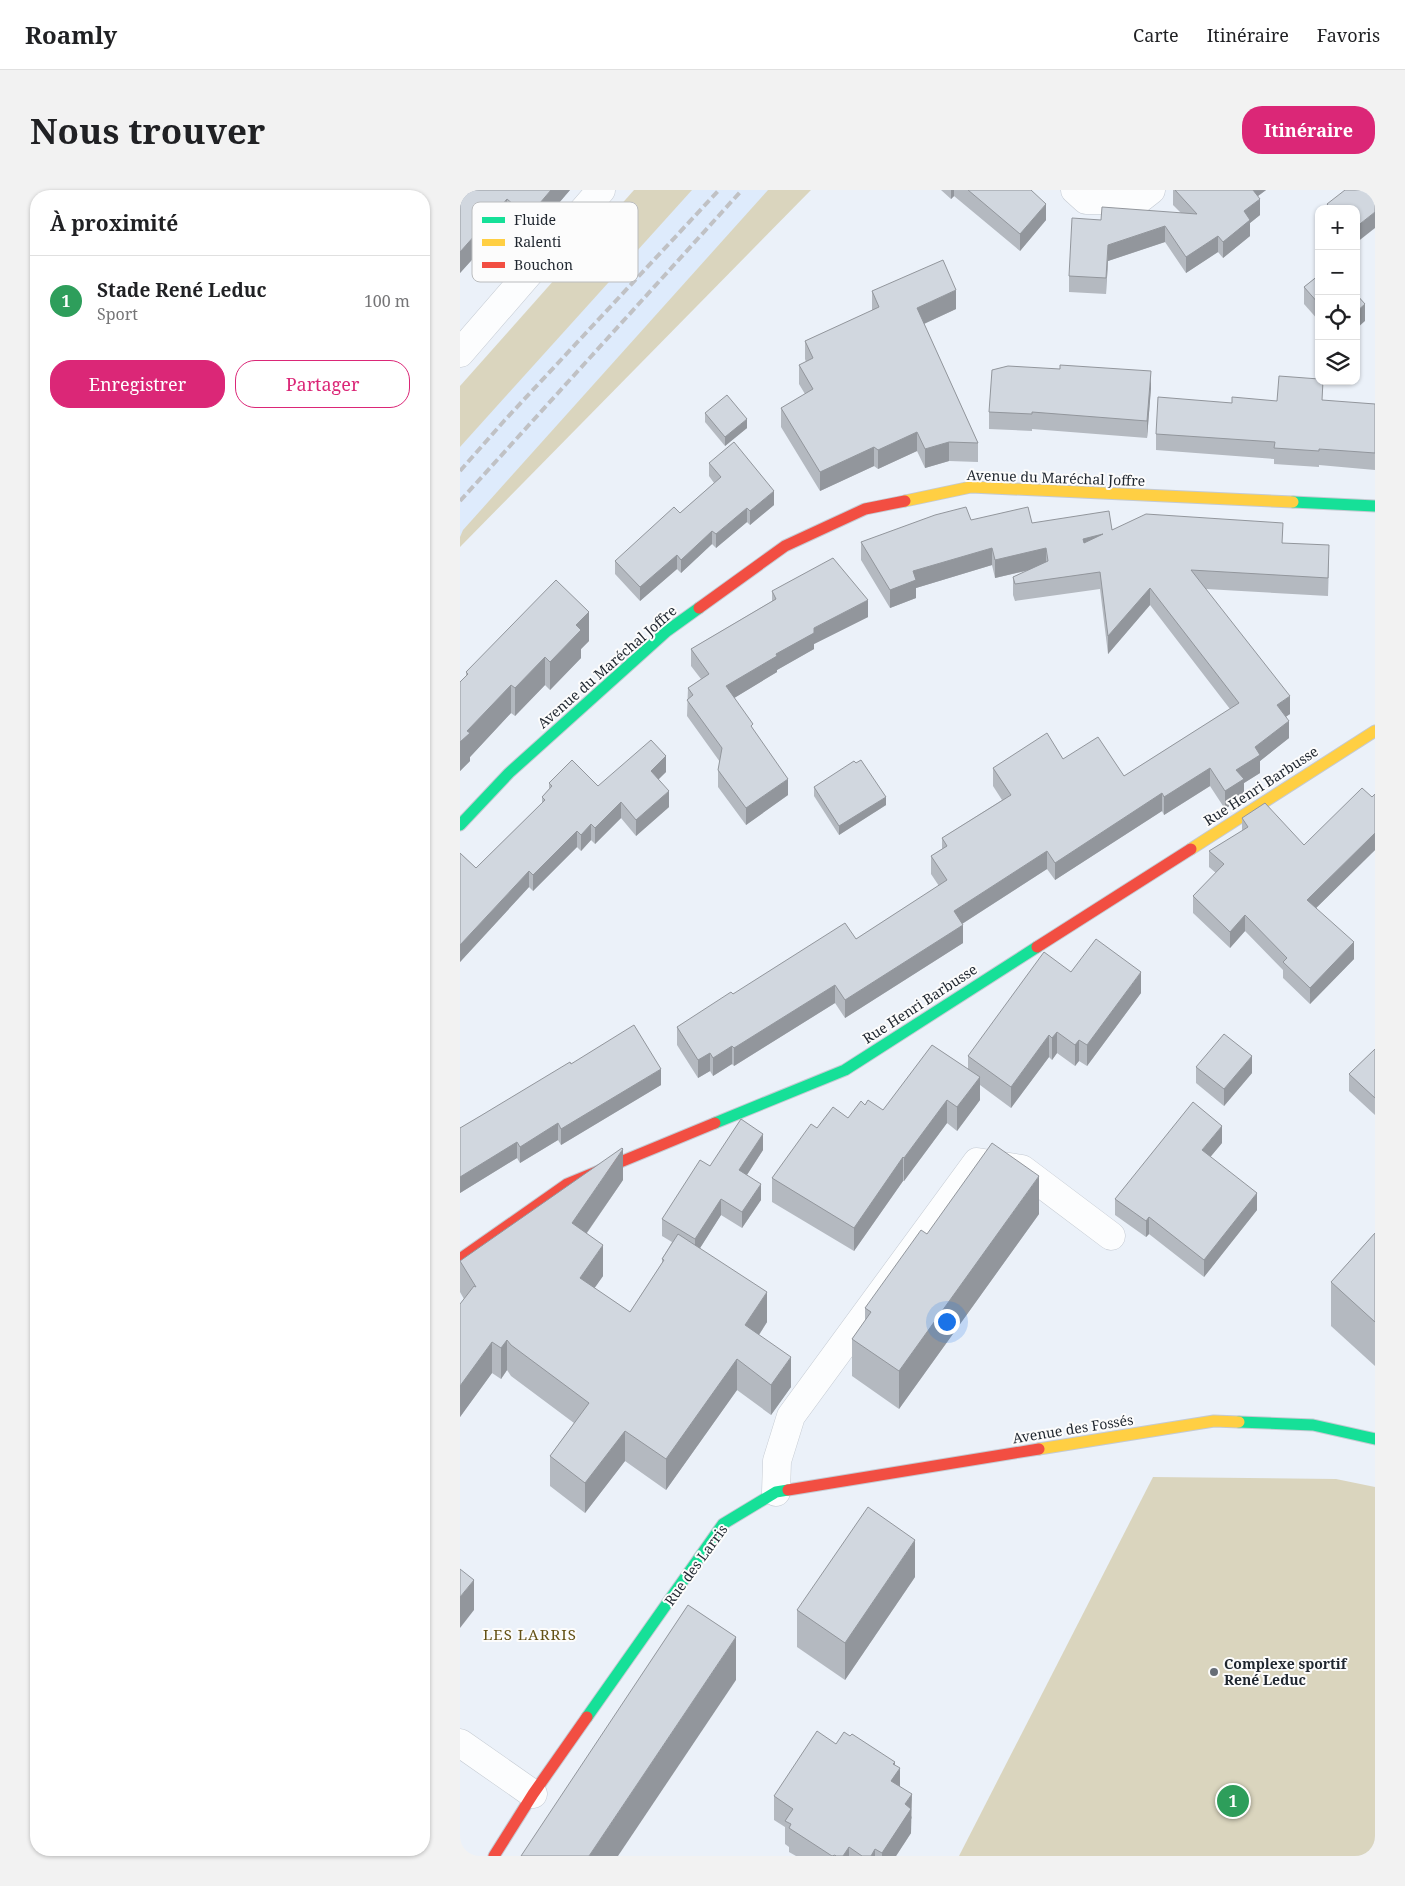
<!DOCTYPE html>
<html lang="fr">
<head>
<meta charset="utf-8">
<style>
	body { margin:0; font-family:"Noto Serif",serif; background:#f2f2f2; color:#202124 }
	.controls { position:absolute; right:15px; top:15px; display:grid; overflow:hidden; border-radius:10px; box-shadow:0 1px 4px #0004 }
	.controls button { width:45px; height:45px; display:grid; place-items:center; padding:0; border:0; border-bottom:1px solid #e0e0e0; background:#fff; color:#202124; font:25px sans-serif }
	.you { position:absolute; left:486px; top:1131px; width:18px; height:18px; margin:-12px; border:4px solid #fff; border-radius:50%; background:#1a73e8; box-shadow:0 0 0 8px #1a73e833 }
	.badge { display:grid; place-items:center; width:32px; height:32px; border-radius:50%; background:#db2777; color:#fff; font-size:16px; font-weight:700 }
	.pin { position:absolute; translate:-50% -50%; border:2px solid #fff; box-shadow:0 1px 5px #0006 }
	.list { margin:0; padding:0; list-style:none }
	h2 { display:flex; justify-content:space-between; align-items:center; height:65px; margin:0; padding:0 20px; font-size:21px }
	h2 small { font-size:16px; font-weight:400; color:#757577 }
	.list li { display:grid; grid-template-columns:32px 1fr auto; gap:15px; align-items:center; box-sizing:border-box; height:90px; padding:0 20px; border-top:1px solid #e0e0e0 }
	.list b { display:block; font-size:19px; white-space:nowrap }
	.list p { margin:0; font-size:16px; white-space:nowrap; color:#757577 }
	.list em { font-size:16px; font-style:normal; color:#757577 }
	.actions { display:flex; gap:10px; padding:15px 20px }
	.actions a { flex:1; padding:11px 0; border:1px solid #db2777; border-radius:20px; text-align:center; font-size:18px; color:#db2777 }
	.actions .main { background:#db2777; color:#fff }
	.icon { flex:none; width:28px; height:28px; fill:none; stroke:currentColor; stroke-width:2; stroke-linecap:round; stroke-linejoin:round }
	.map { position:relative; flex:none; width:915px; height:1666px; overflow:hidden; border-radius:20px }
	header { display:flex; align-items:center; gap:30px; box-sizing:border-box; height:70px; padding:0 25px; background:#fff; border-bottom:1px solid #e0e0e0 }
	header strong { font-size:24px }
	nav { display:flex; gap:28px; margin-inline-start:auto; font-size:18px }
	.intro { display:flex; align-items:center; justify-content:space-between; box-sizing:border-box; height:120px; padding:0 30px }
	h1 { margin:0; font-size:35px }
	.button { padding:12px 22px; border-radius:20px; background:#db2777; color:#fff; font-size:18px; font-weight:700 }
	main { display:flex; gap:30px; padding:0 30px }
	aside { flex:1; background:#fff; border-radius:20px; box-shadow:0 1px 4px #0004 }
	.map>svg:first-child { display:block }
	.built { fill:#deebfc }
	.green { fill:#dad5be }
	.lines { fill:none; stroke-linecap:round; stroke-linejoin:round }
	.street-casing { stroke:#c4cad2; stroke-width:29 }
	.fast-casing { stroke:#c4cad2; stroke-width:13 }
	.slow-casing { stroke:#c4cad2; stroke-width:13 }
	.jam-casing { stroke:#c4cad2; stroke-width:13 }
	.street { stroke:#fcfdfe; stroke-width:28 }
	.fast { stroke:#16e098; stroke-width:11 }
	.slow { stroke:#ffcf43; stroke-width:11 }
	.jam { stroke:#f24e42; stroke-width:11 }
	.rail { stroke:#c0c1c4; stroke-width:4; stroke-dasharray:8 4; stroke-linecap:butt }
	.wall { fill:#b4b9c0 }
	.shaded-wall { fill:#92969c }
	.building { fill:#d1d7df; stroke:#92969c; fill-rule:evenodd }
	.poi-dot { fill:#666d76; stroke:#fcfcfc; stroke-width:2 }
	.labels { text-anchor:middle; stroke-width:4; stroke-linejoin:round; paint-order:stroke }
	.street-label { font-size:14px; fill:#1f262f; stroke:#fcfcfc }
	.poi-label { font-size:14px; font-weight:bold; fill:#1f262f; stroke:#fcfcfc; text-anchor:start }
	.neighbourhood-label { font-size:15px; letter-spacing:1px; fill:#635115; stroke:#fcfcfc }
	.key { fill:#fcfcfc; stroke:#babcbe; stroke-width:1 }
	.key-label { font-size:14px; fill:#1f262f }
</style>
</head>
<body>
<header>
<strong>Roamly</strong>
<nav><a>Carte</a><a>Itinéraire</a><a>Favoris</a></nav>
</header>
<div class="intro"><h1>Nous trouver</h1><a class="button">Itinéraire</a></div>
<main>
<aside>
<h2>À proximité<small></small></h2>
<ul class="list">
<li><span class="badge" style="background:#2e9e5b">1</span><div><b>Stade René Leduc</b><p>Sport</p></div><em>100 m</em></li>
</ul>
<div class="actions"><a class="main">Enregistrer</a><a>Partager</a></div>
</aside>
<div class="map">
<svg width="915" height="1666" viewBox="0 0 915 1666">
	<rect width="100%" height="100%" fill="#ebf1f9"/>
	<polygon class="built" points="221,0 321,0 0,356 0,249"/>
	<g class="green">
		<polygon points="174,0 232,0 0,257 0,196"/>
		<polygon points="308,0 351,0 0,357 0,347 3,340"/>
		<polygon points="693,1287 876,1289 915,1297 915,1666 499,1666"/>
	</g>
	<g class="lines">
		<g class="street-casing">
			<g id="street">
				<polyline points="615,0 626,10 677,11 691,0"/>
				<polyline points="0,163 141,0"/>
				<polyline points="316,1302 317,1271 331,1226 517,972 562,979 651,1046"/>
				<polyline points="0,1553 73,1604"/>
			</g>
		</g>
		<g class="fast-casing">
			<g id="fast">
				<polyline points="833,312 915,316"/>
				<polyline points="0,635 49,583 207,441 239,418"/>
				<polyline points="255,933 385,880 577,757"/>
				<polyline points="779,1232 853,1235 915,1249"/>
				<polyline points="127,1527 263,1334 316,1302 328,1300"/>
			</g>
		</g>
		<g class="slow-casing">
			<g id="slow">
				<polyline points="445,311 511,297 833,312"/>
				<polyline points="731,659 915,541"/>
				<polyline points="579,1259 754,1231 779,1232"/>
			</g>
		</g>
		<g class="jam-casing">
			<g id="jam">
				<polyline points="239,418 325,356 405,319 445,311"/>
				<polyline points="577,757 731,659"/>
				<polyline points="0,1069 107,994 255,933"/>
				<polyline points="328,1300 579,1259"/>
				<polyline points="34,1666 73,1604 127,1527"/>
			</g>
		</g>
		<use href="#street" class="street"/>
		<use href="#fast" class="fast"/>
		<use href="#slow" class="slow"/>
		<use href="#jam" class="jam"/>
		<g class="rail">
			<polyline points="0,281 44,231 259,0"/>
			<polyline points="0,311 282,0"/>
		</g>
	</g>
	<g class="wall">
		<polygon points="0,0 110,0 68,49 47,31 0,83"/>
		<polygon points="481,0 571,0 586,30 560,61 494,6 491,9"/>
		<polygon points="713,0 806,0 798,6 800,25 790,33 790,46 763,68 758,62 726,83 705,52 648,71 646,104 609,102 609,86 641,30 721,23 713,15"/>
		<polygon points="859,85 859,131 844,114 844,97"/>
		<polygon points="412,101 496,119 464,134 518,253 518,272 489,271 465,278 457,261 418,279 414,276 360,301 321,237 321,218 345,204 339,194 339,175 346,172 345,169 345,151 412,121"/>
		<polygon points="691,198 687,248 572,239 572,241 529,239 529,222"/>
		<polygon points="817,211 863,211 915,214 915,280 859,275 859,277 814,274 814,269 696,260 696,244 772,213"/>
		<polygon points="245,223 287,238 265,256 245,232"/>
		<polygon points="249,273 314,315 290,335 287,332 256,358 252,354 221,383 217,379 180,411 155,384 155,371 220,323 254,293 249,286"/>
		<polygon points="511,330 572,333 823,353 869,373 868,406 746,399 830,524 826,526 829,548 800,571 800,583 784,593 784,606 765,619 750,596 704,625 702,621 595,690 587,679 502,734 503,753 385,828 375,813 274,876 272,874 253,886 250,881 238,888 217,855 217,837 273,804 396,749 479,696 471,684 471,666 482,659 482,648 542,610 533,596 533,578 603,569 664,586 770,519 690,415 648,464 640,399 555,411 553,405 553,387 570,380 535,388 532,375 456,398 456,408 430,418 401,370 401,352"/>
		<polygon points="312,401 408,427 354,454 354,459 317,480 317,482 274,508 293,539 328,605 286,635 258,597 258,580 260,572 227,526 228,498 241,489 231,476 231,459 312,411"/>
		<polygon points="129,451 121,459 121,468 90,500 85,495 55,526 51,523 10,567 10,571 0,581 0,492 6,486 6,482"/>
		<polygon points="206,582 198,589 209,617 176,646 161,628 135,654 131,650 121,661 117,657 73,701 69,697 0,772 0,663 16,678 82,613 82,607 89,599 89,593 138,596"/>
		<polygon points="354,597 426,615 379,645 354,606"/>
		<polygon points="915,604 915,660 856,718 894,769 850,814 823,788 823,780 785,741 770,758 733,723 733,706 756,683 749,677 749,661 782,641 782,628 844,655 912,607"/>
		<polygon points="611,782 681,803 627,876 619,871 615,876 597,863 592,870 589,867 551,918 520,895 520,910 497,941 487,933 444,991 443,991 394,1061 312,1012 312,988 357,938 388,928 405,915 423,920 508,879 508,866"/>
		<polygon points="915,859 915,925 889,901 889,884"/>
		<polygon points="111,874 201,895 101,955 98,950 60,973 57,968 0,1003 0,938"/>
		<polygon points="736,877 792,883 764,916 736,893"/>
		<polygon points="762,953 750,967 797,1020 744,1087 689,1044 686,1047 655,1025 655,1009"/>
		<polygon points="303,960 287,985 301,1010 282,1038 261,1025 240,1058 307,1132 299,1145 331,1197 311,1225 277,1200 206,1300 165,1271 125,1323 90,1296 90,1266 114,1233 51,1186 47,1180 41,1189 32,1183 0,1227 0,1114 4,1109 0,1102 0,1071 163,990 127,1043 143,1086 134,1098 170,1122 202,1073 202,1069 212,1052 202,1046 202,1029 250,976"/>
		<polygon points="579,1024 439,1219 392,1186 392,1149 405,1131 405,1118 467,1044"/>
		<polygon points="915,1043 915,1176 871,1136 871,1092"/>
		<polygon points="455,1387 385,1490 337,1457 337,1420"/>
		<polygon points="376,1554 435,1575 440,1596 452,1628 451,1629 451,1643 436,1666 336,1666 329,1662 329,1657 325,1654 325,1637 314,1630 314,1606"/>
	</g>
	<g class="shaded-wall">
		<polygon points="91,0 110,0 68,49 68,27"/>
		<polygon points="491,0 494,0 494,6 491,9"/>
		<polygon points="790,0 806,0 790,12"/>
		<polygon points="47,9 47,31 0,83 0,62"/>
		<polygon points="800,9 800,25 790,33 790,46 763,68 763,52 784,21"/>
		<polygon points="586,14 586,30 560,61 560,44"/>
		<polygon points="915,22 915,38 896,53 896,37"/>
		<polygon points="705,36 705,52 648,71 646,104 648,55"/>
		<polygon points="758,46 758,62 726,83 726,67"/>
		<polygon points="496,100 496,119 457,137 457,118"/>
		<polygon points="905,114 905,131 896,139 896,122"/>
		<polygon points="691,181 691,198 687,248 687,231"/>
		<polygon points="287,229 287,238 265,256 265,247"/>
		<polygon points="457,242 457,261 418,279 418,260"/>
		<polygon points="489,252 489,271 465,278 465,259"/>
		<polygon points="414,257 414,276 360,301 360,282"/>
		<polygon points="314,301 314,315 290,335 290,321"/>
		<polygon points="287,318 287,332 256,358 256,344"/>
		<polygon points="252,341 252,354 221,383 221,370"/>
		<polygon points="643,344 623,367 623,349"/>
		<polygon points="532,358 532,375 456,398 456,408 430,418 430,400 453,381"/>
		<polygon points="586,358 586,376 535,388 535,370"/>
		<polygon points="217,365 217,379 180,411 180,397"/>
		<polygon points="690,398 690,415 648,464 648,446"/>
		<polygon points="408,410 408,427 354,454 354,459 317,480 317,482 266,513 266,496 354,438"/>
		<polygon points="129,422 129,451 121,459 121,468 90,500 90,472 116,435"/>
		<polygon points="85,467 85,495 55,526 55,498"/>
		<polygon points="51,495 51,523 10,567 10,571 0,581 0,552 7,541"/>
		<polygon points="830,506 830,524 817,533 817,515"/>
		<polygon points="829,531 829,548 800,571 800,583 784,593 784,606 765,619 765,601 776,580 795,557"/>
		<polygon points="206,566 206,582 191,597 191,581"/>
		<polygon points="750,578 750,596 704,625 704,607"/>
		<polygon points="328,589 328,605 286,635 286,618"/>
		<polygon points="209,601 209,617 176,646 176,630"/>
		<polygon points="702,603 702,621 595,690 595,673"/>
		<polygon points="426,607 426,615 379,645 379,636"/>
		<polygon points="161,612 161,628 135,654 135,638"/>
		<polygon points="131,634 131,650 121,661 121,645"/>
		<polygon points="117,641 117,657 73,701 73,685"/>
		<polygon points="915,643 915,660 847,727 847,710"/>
		<polygon points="587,661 587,679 494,739 494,721"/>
		<polygon points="69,681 69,697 0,772 0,755"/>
		<polygon points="785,725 785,741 770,758 770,742"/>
		<polygon points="503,735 503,753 385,828 385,810"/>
		<polygon points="894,752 894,769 850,814 850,798"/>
		<polygon points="681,782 681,803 627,876 627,855"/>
		<polygon points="375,795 375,813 274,876 274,858"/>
		<polygon points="597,842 597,863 592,870 592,848"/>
		<polygon points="589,845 589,867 551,918 551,897"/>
		<polygon points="619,850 619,871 615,876 615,855"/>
		<polygon points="272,856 272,874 253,886 253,868"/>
		<polygon points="250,863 250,881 238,888 238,870"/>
		<polygon points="792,866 792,883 764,916 764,899"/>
		<polygon points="201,879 201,895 101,955 101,939"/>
		<polygon points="520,887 520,910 497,941 497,917"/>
		<polygon points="487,910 487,933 444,991 444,968"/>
		<polygon points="98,933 98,950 60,973 60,957"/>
		<polygon points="762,936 762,953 742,977 742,960"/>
		<polygon points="303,944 303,960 279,997 279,980"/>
		<polygon points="57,952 57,968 0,1003 0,987"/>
		<polygon points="163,959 163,990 112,1064 112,1033"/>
		<polygon points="443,967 443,991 394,1061 394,1038"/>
		<polygon points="579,986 579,1024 439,1219 439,1181"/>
		<polygon points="301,994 301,1010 282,1038 282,1022"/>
		<polygon points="797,1003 797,1020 744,1087 744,1070"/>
		<polygon points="261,1009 261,1025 235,1066 235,1049"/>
		<polygon points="689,1027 689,1044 686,1047 686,1031"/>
		<polygon points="143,1055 143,1086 120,1119 120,1088"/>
		<polygon points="307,1102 307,1132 285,1166 285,1135"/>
		<polygon points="47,1150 47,1180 41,1189 41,1158"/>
		<polygon points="32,1152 32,1183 0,1227 0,1196"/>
		<polygon points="331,1167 331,1197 311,1225 311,1195"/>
		<polygon points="277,1169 277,1200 206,1300 206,1269"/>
		<polygon points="165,1241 165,1271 125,1323 125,1293"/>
		<polygon points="455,1350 455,1387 385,1490 385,1453"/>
		<polygon points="14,1390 14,1420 0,1438 0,1407"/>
		<polygon points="276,1447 276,1490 158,1666 129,1666"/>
		<polygon points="435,1572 435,1585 440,1578 440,1602 431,1591 433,1574"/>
		<polygon points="452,1604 451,1643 436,1666 422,1666 422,1663 445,1614"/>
		<polygon points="389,1657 389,1666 383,1666"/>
		<polygon points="415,1659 415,1666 411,1666"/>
	</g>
	<g class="building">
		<polygon points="0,0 91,0 68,27 47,9 0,62"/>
		<polygon points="508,0 571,0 586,14 560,44"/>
		<polygon points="715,0 793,0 800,9 784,21 790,30 763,52 758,46 726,67 705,36 648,55 646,88 609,86 612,28 641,30 642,17 737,24"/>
		<polygon points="885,0 915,0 915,22 896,37 896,19 871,19 867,14"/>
		<polygon points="483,70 496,100 457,118 518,253 489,252 465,259 457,242 418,260 414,257 360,282 321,218 353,199 339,175 353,168 345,151 419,117 412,101"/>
		<polygon points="859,85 859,114 844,97"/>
		<polygon points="896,104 905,114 896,122"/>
		<polygon points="600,175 691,181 687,231 572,222 572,224 529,222 532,180 548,176 600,179"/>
		<polygon points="819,186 859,189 859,191 863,191 862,210 915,214 915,263 859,259 859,261 814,258 815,252 696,244 698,207 772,213 772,207 817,211"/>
		<polygon points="267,205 287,229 265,247 245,223"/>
		<polygon points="274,252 314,301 290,321 287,318 256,344 252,341 221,370 217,365 180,397 155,371 214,317 220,323 261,287 249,273"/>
		<path d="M506,317L511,330L568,317L572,333L649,321L652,340L686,324L823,333L822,353L869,355L868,388L731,380L830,506L817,515L829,531L795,557L800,565L776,580L784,589L765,601L750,578L704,607L702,603L595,673L587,661L494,721L503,735L385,810L375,795L274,858L272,856L253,868L250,863L238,870L217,837L271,802L273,804L385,733L396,749L487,690L471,666L487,656L482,648L551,605L533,578L587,543L603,569L638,547L664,586L779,513L690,398L648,446L640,382L555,394L553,387L588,371L586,358L535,370L532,358L453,381L456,390L430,400L401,352L475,325ZM643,344L624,353L623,349Z"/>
		<polygon points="373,368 408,410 354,438 354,443 316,464 317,466 266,496 293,534 291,536 328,589 286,618 258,580 262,558 227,510 233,505 228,498 249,484 231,459 316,409 312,401"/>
		<polygon points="96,390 129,422 116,435 121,440 90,472 85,467 55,498 51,495 7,541 10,543 0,552 0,492 8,484 6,482"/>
		<polygon points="191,550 206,566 191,581 209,601 176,630 161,612 135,638 131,634 121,645 117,641 73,685 69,681 0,755 0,663 16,678 85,610 82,607 92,596 89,593 112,570 138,596"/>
		<polygon points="401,570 426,607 379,636 354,597 394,571 396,573"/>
		<polygon points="902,598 912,607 915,604 915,643 847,710 894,752 850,798 823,772 827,768 785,725 770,742 733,706 764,674 749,661 788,637 782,628 805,613 844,655"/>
		<polygon points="636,749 681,782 627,855 619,850 615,855 597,842 592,848 589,845 551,897 508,866 584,762 611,782"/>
		<polygon points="174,835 201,879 101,939 98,933 60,957 57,952 0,987 0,938 22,925 110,872 111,874"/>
		<polygon points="764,844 792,866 764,899 736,877"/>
		<polygon points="472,855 520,887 497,917 487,910 444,968 443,967 394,1038 312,988 351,934 357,938 373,917 388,928 401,911 405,915 408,910 423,920"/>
		<polygon points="915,859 915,908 889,884"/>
		<polygon points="733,912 762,936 742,960 797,1003 744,1070 689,1027 686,1031 655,1009"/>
		<polygon points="281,929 303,944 279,980 301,994 282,1022 261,1009 235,1049 202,1029 240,970 250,976"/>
		<polygon points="532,953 579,986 439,1181 392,1149 411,1122 405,1118 461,1040 467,1044"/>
		<polygon points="162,958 163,959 112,1033 143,1055 120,1088 170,1122 204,1070 202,1069 218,1044 307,1102 285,1135 331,1167 311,1195 277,1169 206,1269 165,1241 125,1293 90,1266 129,1213 51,1155 47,1150 41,1158 32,1152 0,1196 0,1114 14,1096 16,1097 0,1071"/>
		<polygon points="915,1043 915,1132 871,1092"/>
		<polygon points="408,1317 455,1350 385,1453 337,1420"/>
		<polygon points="0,1379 14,1390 0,1407"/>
		<polygon points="228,1415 276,1447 129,1666 61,1666"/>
		<polygon points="357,1541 376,1554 384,1542 390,1546 392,1544 435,1572 433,1574 440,1578 431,1591 452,1604 445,1614 451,1619 422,1663 415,1659 411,1666 402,1666 389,1657 383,1666 376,1666 375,1665 372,1666 329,1638 331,1634 325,1631 333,1619 314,1606"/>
	</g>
	<circle class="poi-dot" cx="754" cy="1482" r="5"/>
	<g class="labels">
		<g class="street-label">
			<text transform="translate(596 288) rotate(2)" y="5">Avenue du Maréchal Joffre</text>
			<text transform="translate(147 477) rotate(-41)" y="5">Avenue du Maréchal Joffre</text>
			<text transform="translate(801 596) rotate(-33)" y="5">Rue Henri Barbusse</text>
			<text transform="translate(460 814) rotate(-33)" y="5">Rue Henri Barbusse</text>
			<text transform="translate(613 1239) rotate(-9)" y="5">Avenue des Fossés</text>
			<text transform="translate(236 1375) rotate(-54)" y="5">Rue des Larris</text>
		</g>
		<g class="poi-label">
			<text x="764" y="1479">Complexe sportif<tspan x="764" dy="16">René Leduc</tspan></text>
		</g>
		<g class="neighbourhood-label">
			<text x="70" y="1450">LES LARRIS</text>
		</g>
	</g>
	<rect x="12" y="12" width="166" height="80" rx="8" class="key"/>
	<rect x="22" y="27" width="23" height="6" fill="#16e098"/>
	<rect x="22" y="49" width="23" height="7" fill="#ffcf43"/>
	<rect x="22" y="72" width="23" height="6" fill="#f24e42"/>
	<g class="key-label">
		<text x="54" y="35">Fluide</text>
		<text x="54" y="57">Ralenti</text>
		<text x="54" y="80">Bouchon</text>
	</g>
</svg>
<div class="controls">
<button>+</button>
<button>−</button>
<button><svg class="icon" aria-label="locate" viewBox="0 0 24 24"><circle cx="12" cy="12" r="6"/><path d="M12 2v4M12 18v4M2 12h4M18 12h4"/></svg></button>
<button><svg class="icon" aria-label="layers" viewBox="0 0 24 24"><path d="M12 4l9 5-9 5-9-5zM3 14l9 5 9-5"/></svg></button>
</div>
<div class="you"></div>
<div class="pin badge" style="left:773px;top:1611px;background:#2e9e5b">1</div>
</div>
</main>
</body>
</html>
